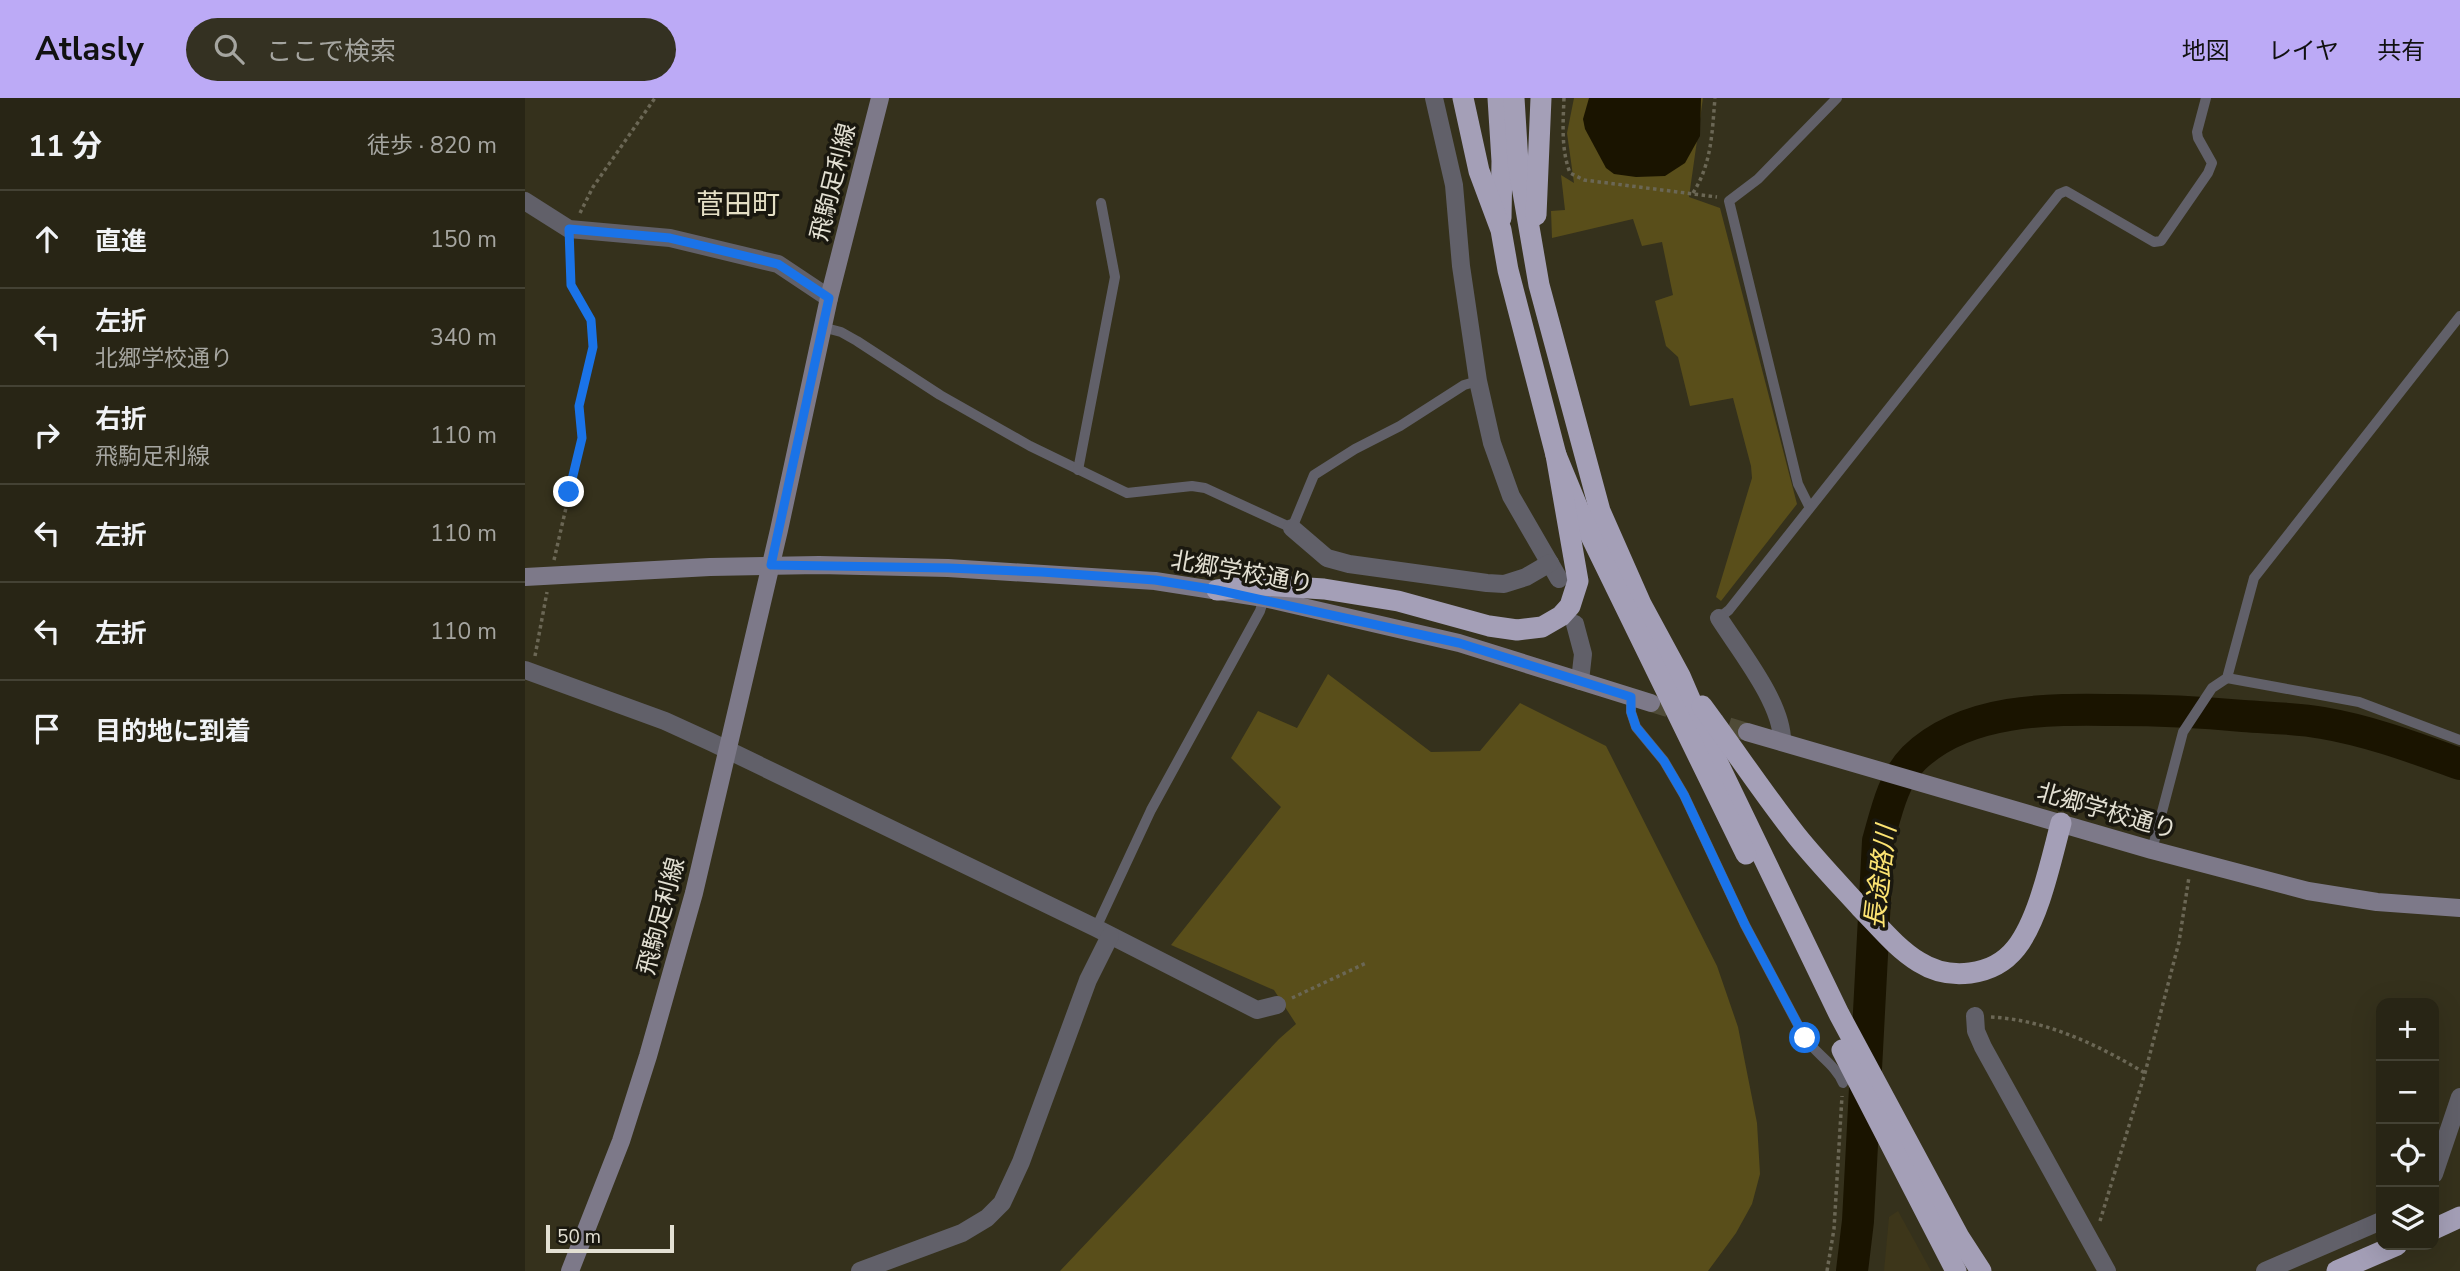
<!DOCTYPE html>
<html lang="ja">
<head>
<meta charset="utf-8">
<style>
	body { margin:0; font-family:"Nunito Sans","Noto Sans JP",sans-serif; background:#343122; color:#f1f3f6 }
	.controls { position:absolute; right:21px; bottom:21px; display:grid; overflow:hidden; border-radius:14px; box-shadow:0 7px 28px #0002 }
	.controls button { width:63px; height:63px; display:grid; place-items:center; padding:0; border:0; border-bottom:2px solid #444234; background:#282515; color:#f1f3f6; font:35px sans-serif }
	.scale { position:absolute; left:21px; bottom:18px; width:128px; box-sizing:border-box; padding-left:7px; border:4px solid #e3e0d3; border-top:0; font-size:19px; line-height:24px; white-space:nowrap; color:#e3e0d3; -webkit-text-stroke:5px #1a180f; paint-order:stroke }
	.stop { position:absolute; width:21px; height:21px; margin:-16px; border:5px solid #1a73e8; border-radius:50%; background:#fff }
	.stop.end { background:#1a73e8; border-color:#fff; box-shadow:0 2px 7px #0008 }
	.list { margin:0; padding:0; list-style:none }
	h2 { display:flex; justify-content:space-between; align-items:center; height:91px; margin:0; padding:0 28px; font-size:30px }
	h2 small { font-size:23px; font-weight:400; color:#a5a5a0 }
	.list li { display:grid; grid-template-columns:46px 1fr auto; gap:21px; align-items:center; box-sizing:border-box; height:98px; padding:0 28px; border-top:2px solid #444234 }
	.list b { display:block; font-size:26px; white-space:nowrap }
	.list p { margin:0; font-size:23px; white-space:nowrap; color:#a5a5a0 }
	.list em { font-size:23px; font-style:normal; color:#a5a5a0 }
	.icon { flex:none; width:38px; height:38px; fill:none; stroke:currentColor; stroke-width:2; stroke-linecap:round; stroke-linejoin:round }
	.map { position:relative; flex:none; width:1935px; height:1173px; overflow:hidden }
	header { display:flex; align-items:center; gap:42px; box-sizing:border-box; height:98px; padding:0 35px; background:#bcaaf6; color:#111 }
	header strong { font-size:33px }
	nav { display:flex; gap:38px; margin-inline-start:auto; font-size:24px }
	.search { width:490px; height:63px; background:#343122; display:flex; align-items:center; gap:18px; box-sizing:border-box; padding:0 24px; border-radius:38px; color:#a5a5a0; font-size:26px }
	main { display:flex }
	aside { flex:1; background:#282515 }
	.map>svg:first-child { display:block }
	.built { fill:#3d361a }
	.green { fill:#594e1a }
	.water { fill:#1a1400 }
	.lines { fill:none; stroke-linecap:round; stroke-linejoin:round }
	.river { stroke:#1a1400; stroke-width:32 }
	.secondary-tunnel { stroke:#4f4b37; stroke-width:18; stroke-dasharray:18 9; stroke-linecap:butt }
	.path { stroke:#6b6755; stroke-width:3.5; stroke-dasharray:3.5 3.5; stroke-linecap:butt }
	.lane { stroke:#616069; stroke-width:10 }
	.street { stroke:#616069; stroke-width:18 }
	.secondary { stroke:#7d7989; stroke-width:18 }
	.highway { stroke:#a49fb7; stroke-width:21 }
	.route { stroke:#1a73e8; stroke-width:9 }
	.labels { text-anchor:middle; stroke-width:7; stroke-linejoin:round; paint-order:stroke }
	.street-label { font-size:24px; fill:#e3e0d3; stroke:#1a180f }
	.water-label { font-size:26px; font-style:italic; fill:#fde472; stroke:#1a180f }
	.quarter-label { font-size:28px; fill:#e4dfc5; stroke:#1a180f }
</style>
</head>
<body>
<header>
<strong>Atlasly</strong>
<div class="search"><svg class="icon" aria-label="search" viewBox="0 0 24 24"><circle cx="10" cy="10" r="6"/><path d="M15 15l6 6"/></svg>ここで検索</div>
<nav><a>地図</a><a>レイヤ</a><a>共有</a></nav>
</header>
<main>
<aside>
<h2>11 分<small>徒歩 · 820 m</small></h2>
<ul class="list">
<li><svg class="icon" aria-label="ahead" viewBox="0 0 24 24"><path d="M12 20V5M6 11l6-6 6 6"/></svg><div><b>直進</b></div><em>150 m</em></li>
<li><svg class="icon" aria-label="left" viewBox="0 0 24 24"><path d="M17 20v-9H6M10 6l-5 5 5 5"/></svg><div><b>左折</b><p>北郷学校通り</p></div><em>340 m</em></li>
<li><svg class="icon" aria-label="right" viewBox="0 0 24 24"><path d="M7 20v-9h11M14 6l5 5-5 5"/></svg><div><b>右折</b><p>飛駒足利線</p></div><em>110 m</em></li>
<li><svg class="icon" aria-label="left" viewBox="0 0 24 24"><path d="M17 20v-9H6M10 6l-5 5 5 5"/></svg><div><b>左折</b></div><em>110 m</em></li>
<li><svg class="icon" aria-label="left" viewBox="0 0 24 24"><path d="M17 20v-9H6M10 6l-5 5 5 5"/></svg><div><b>左折</b></div><em>110 m</em></li>
<li><svg class="icon" aria-label="arrive" viewBox="0 0 24 24"><path d="M6 21V4h12l-3 4 3 4H6"/></svg><div><b>目的地に到着</b></div></li>
</ul>
</aside>
<div class="map">
<svg width="1935" height="1173" viewBox="0 0 1935 1173">
	<rect width="100%" height="100%" fill="#35311c"/>
	<polygon class="built" points="1373,1113 1406,1173 1359,1173 1364,1119"/>
	<g class="green">
		<polygon points="1049,0 1178,0 1164,99 1195,110 1272,406 1196,503 1191,499 1227,380 1226,368 1208,300 1165,308 1153,259 1141,248 1130,203 1148,197 1137,144 1117,148 1108,121 1027,140 1026,113 1040,112 1036,77 1049,85 1042,35"/>
		<polygon points="803,576 906,654 955,653 995,605 1081,648 1192,868 1213,929 1232,1025 1235,1076 1227,1106 1211,1135 1183,1173 535,1173 754,941 771,926 749,892 646,847 756,709 706,660 733,613 772,630"/>
	</g>
	<polygon class="water" points="1064,0 1176,0 1175,38 1160,65 1140,78 1111,79 1089,76 1081,70 1060,31 1058,21"/>
	<g class="lines">
		<path class="river" d="M1327,1173L1333,1123L1353,743C1361,715 1368,681 1389,660C1441,610 1523,611 1591,612C1634,612 1675,614 1718,618C1744,620 1772,620 1798,625C1845,633 1890,650 1935,666"/>
		<polyline class="secondary-tunnel" points="1126,605 1222,634"/>
		<g class="path">
			<path d="M1039,0C1038,26 1036,51 1045,75L1059,82L1192,99"/>
			<path d="M1168,95C1187,65 1187,34 1190,0"/>
			<polyline points="55,115 68,89 130,0"/>
			<polyline points="29,462 57,340 54,308 68,249 66,222 46,187 45,148"/>
			<polyline points="10,558 22,494"/>
			<polyline points="767,900 841,865"/>
			<path d="M1466,919C1522,922 1573,947 1620,975"/>
			<polyline points="1575,1123 1620,975 1654,844 1664,779"/>
			<polyline points="1302,1173 1309,1131 1317,998"/>
		</g>
		<g class="lane">
			<polyline points="297,229 316,234 332,243 415,297 505,348 602,395 667,388 680,390 767,430 789,377 830,351 875,328 939,287 953,283"/>
			<polyline points="553,372 590,179 576,105"/>
			<polyline points="1284,408 1273,386 1204,103 1233,81 1312,0"/>
			<polyline points="1194,520 1204,512 1534,96 1541,93 1548,97 1629,144 1636,143 1683,75 1687,65 1673,40 1672,34 1681,0"/>
			<polyline points="1702,580 1834,604 1935,642"/>
			<path d="M1106,599V614L1111,629L1139,663L1159,697L1220,827L1280,940C1291,956 1311,967 1318,985"/>
			<polyline points="1627,752 1658,634 1687,590 1702,580 1729,480 1935,218"/>
			<polyline points="571,830 626,712 735,513 739,500"/>
		</g>
		<g class="street">
			<polyline points="909,0 929,87 936,168 953,283 967,345 986,398 1034,481"/>
			<polyline points="0,103 44,131 145,140 253,166 304,200"/>
			<polyline points="767,430 802,460 824,466 962,485 979,486 1001,479 1025,465"/>
			<path d="M1194,520C1215,553 1258,606 1257,644"/>
			<polyline points="1050,526 1058,556 1055,583"/>
			<polyline points="0,572 140,623 186,644 571,830 732,912 752,907"/>
			<polyline points="1450,918 1451,933 1458,949 1582,1173"/>
			<polyline points="1909,1076 1935,999"/>
			<polyline points="335,1173 437,1135 462,1120 477,1105 496,1064 563,882 585,838"/>
			<polyline points="1740,1173 1856,1123"/>
		</g>
		<g class="secondary">
			<polyline points="0,479 185,469 294,467 423,470 630,483 739,500 934,545 1126,605"/>
			<polyline points="1222,634 1627,752 1783,793 1852,804 1935,810"/>
			<polyline points="45,1173 96,1043 123,958 169,795 254,432 304,200 355,0"/>
		</g>
		<g class="highway">
			<polyline points="973,0 977,63 976,120"/>
			<polyline points="989,0 993,65 1014,187 1075,413 1116,506 1155,578 1189,657 1314,916 1434,1139 1456,1173"/>
			<polyline points="1011,117 1016,0"/>
			<polyline points="1031,357 1057,420 1221,756"/>
			<polyline points="692,492 736,487 799,491 873,503 964,528 992,532 1017,529 1036,518 1045,508 1053,483 1031,357 983,172 976,132 954,73 938,0"/>
			<path d="M1177,608C1209,651 1238,695 1271,737C1291,762 1314,786 1335,809C1354,828 1371,850 1394,864C1424,883 1468,879 1491,850C1514,821 1526,762 1536,725"/>
			<polyline points="1317,952 1431,1173"/>
			<polyline points="1909,1131 1935,1119"/>
			<polyline points="1812,1173 1872,1147"/>
		</g>
	</g>
	<g class="lines">
		<polyline class="route" points="44,394 57,340 54,308 68,249 66,222 46,187 44,131 145,140 253,166 304,200 246,467 423,470 517,474 630,482 692,492 934,545 1106,599 1106,614 1111,629 1139,663 1159,697 1220,827 1280,940"/>
	</g>
	<g class="labels">
		<g class="street-label">
			<text transform="translate(308 84) rotate(-76)" y="8">飛駒足利線</text>
			<text transform="translate(717 474) rotate(10)" y="8">北郷学校通り</text>
			<text transform="translate(1582 713) rotate(16)" y="8">北郷学校通り</text>
			<text transform="translate(136 818) rotate(-75)" y="8">飛駒足利線</text>
		</g>
		<g class="water-label">
			<text transform="translate(1355 779) rotate(-83)" y="9">長途路川</text>
		</g>
		<g class="quarter-label">
			<text x="213" y="116">菅田町</text>
		</g>
	</g>
</svg>
<div class="controls">
<button>+</button>
<button>−</button>
<button><svg class="icon" aria-label="locate" viewBox="0 0 24 24"><circle cx="12" cy="12" r="6"/><path d="M12 2v4M12 18v4M2 12h4M18 12h4"/></svg></button>
<button><svg class="icon" aria-label="layers" viewBox="0 0 24 24"><path d="M12 4l9 5-9 5-9-5zM3 14l9 5 9-5"/></svg></button>
</div>
<div class="scale">50 m</div>
<div class="stop" style="left:1280px;top:940px"></div>
<div class="stop end" style="left:44px;top:394px"></div>
</div>
</main>
</body>
</html>
